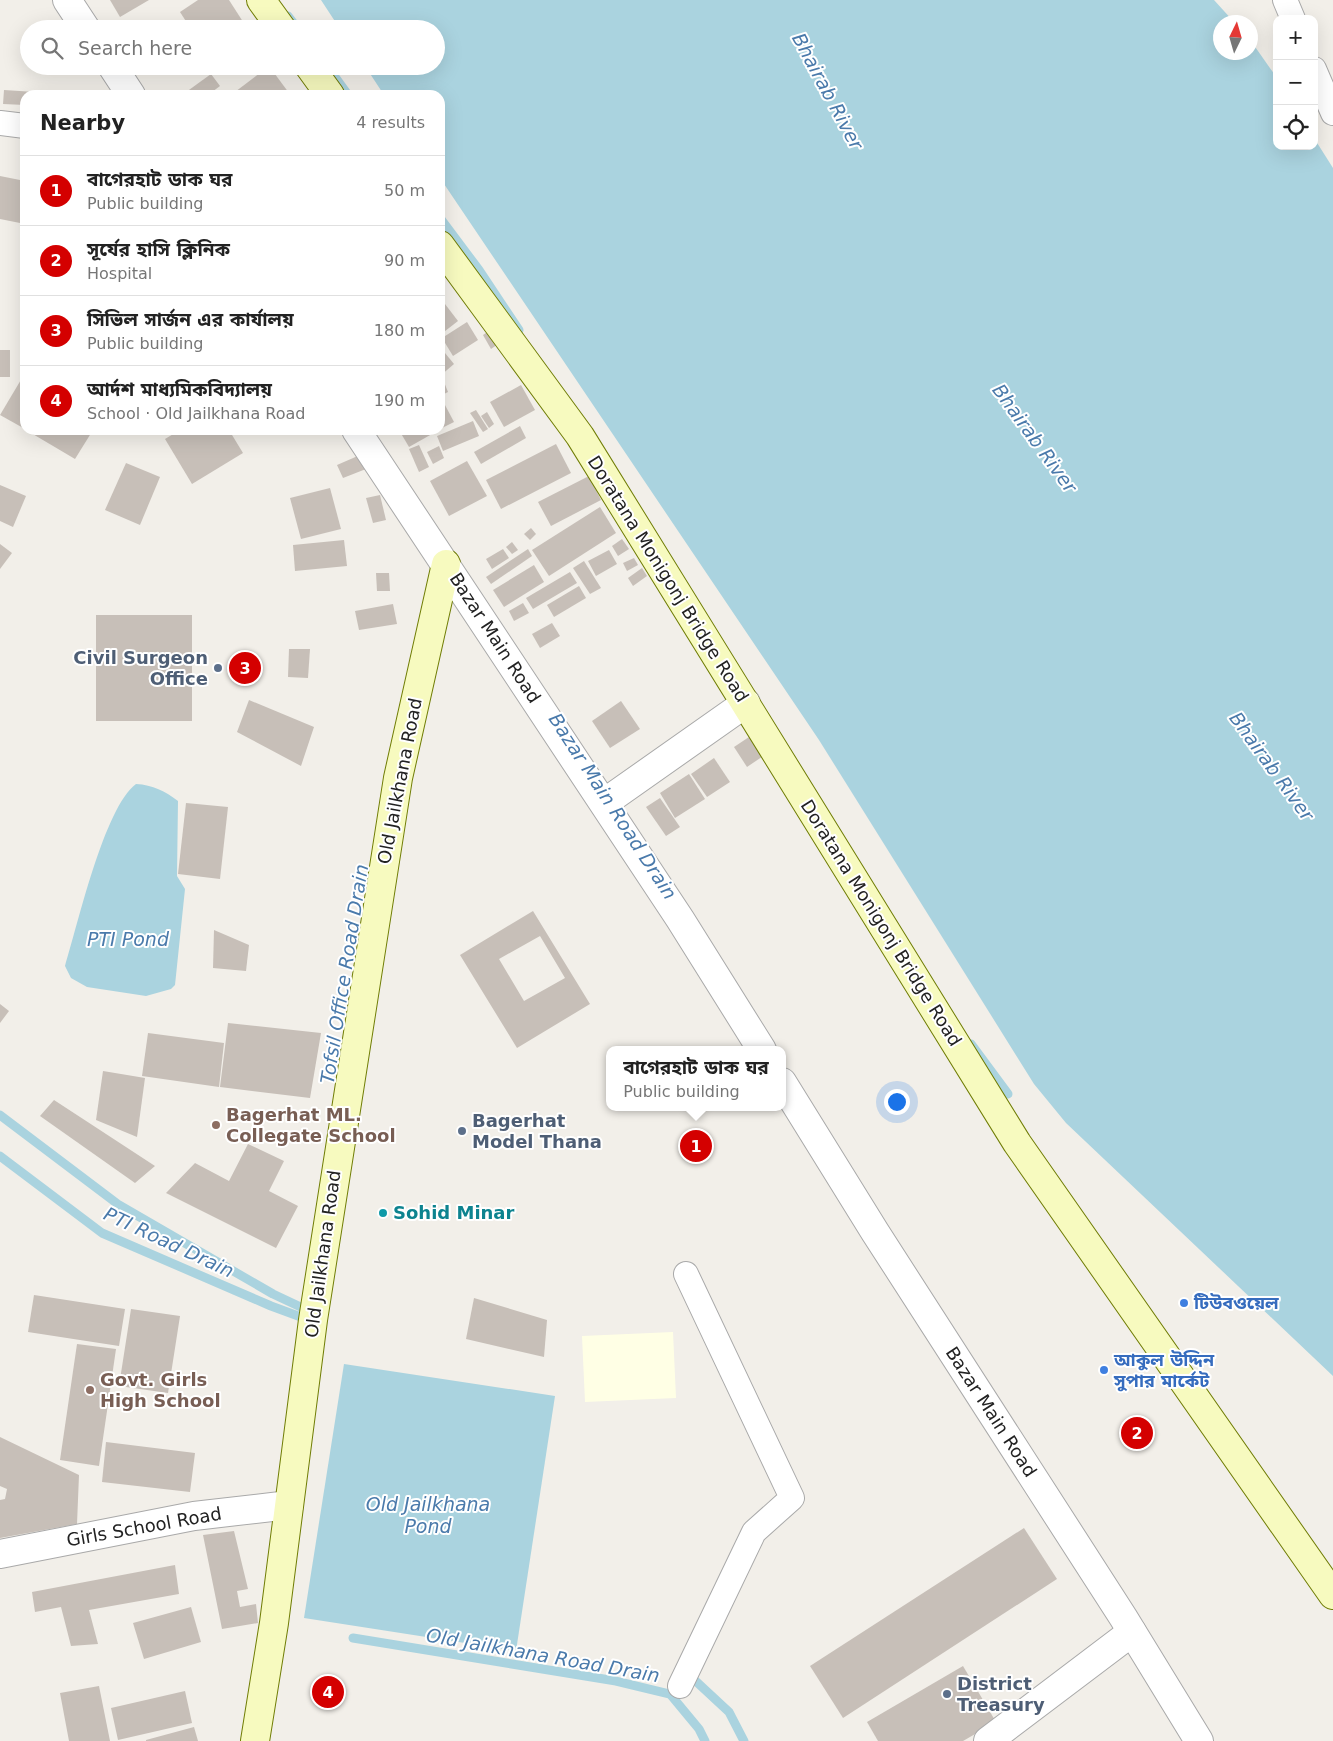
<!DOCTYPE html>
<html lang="en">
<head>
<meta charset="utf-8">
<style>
	body { margin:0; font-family:"DejaVu Sans","Noto Sans Bengali",sans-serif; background:#f6f6f6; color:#222 }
	.controls { position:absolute; right:15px; top:15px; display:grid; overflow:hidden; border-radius:10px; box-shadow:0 5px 20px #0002 }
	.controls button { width:45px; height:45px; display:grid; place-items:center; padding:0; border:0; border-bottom:1px solid #e0e0e0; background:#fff; color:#222; font:25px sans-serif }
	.compass { position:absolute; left:1213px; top:15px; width:45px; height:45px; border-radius:50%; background:#fff; box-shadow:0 5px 20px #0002; rotate:5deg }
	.you { position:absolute; left:896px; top:1101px; width:18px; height:18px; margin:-12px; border:4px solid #fff; border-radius:50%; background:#1a73e8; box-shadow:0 0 0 8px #1a73e833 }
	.badge { display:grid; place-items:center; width:32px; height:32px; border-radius:50%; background:#d40000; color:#fff; font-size:16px; font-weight:700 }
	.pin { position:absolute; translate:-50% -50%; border:2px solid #fff; box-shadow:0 1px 5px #0006 }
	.popup { position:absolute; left:606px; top:1046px; width:180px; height:65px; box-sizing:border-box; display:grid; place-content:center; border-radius:10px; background:#fff; filter:drop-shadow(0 1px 4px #0005); font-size:16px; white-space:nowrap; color:#767676 }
	.popup b { font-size:19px; color:#222 }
	.popup::after { content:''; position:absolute; left:50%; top:100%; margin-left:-10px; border:10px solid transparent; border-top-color:#fff }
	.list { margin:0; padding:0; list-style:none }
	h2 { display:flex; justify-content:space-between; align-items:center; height:65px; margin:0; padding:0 20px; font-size:21px }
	h2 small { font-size:16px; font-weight:400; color:#767676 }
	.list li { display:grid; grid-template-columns:32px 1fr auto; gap:15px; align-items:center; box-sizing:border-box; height:70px; padding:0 20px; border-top:1px solid #e0e0e0 }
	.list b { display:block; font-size:19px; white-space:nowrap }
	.list p { margin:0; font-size:16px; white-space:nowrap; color:#767676 }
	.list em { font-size:16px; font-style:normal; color:#767676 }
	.icon { flex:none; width:28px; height:28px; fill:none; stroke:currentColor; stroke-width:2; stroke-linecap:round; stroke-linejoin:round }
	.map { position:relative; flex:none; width:1333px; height:1741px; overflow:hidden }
	.search { position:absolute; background:#fff; box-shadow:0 5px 20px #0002; left:20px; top:20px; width:425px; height:55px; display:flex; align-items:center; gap:12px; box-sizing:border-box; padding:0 18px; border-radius:28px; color:#767676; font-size:19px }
	.panel { position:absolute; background:#fff; box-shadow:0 5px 20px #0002; left:20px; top:90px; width:425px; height:345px; border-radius:15px }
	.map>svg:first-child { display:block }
	.education { fill:#ffffe5 }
	.water { fill:#aad3df }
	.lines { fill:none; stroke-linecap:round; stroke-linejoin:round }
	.stream { stroke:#aad3df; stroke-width:9 }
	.building { fill:#c7bfb8; fill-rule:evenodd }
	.minor-casing { stroke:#a9a9a9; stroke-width:26 }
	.tertiary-casing { stroke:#a9a9a9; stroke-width:30 }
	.secondary-casing { stroke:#707d05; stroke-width:30 }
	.minor { stroke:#fff; stroke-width:24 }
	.tertiary { stroke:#fff; stroke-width:28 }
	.secondary { stroke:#f7fabf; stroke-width:28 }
	.service-dot { fill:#5c6f8a; stroke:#fff; stroke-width:2 }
	.education-dot { fill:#8d6e63; stroke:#fff; stroke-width:2 }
	.culture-dot { fill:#0f9aa8; stroke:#fff; stroke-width:2 }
	.shop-dot { fill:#3f7fe0; stroke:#fff; stroke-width:2 }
	.labels { text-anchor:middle; stroke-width:4; stroke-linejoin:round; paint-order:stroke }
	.street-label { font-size:18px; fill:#222; stroke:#fff }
	.service-label { font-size:18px; font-weight:bold; fill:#4e5e75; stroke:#fff; text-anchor:start }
	.education-label { font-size:18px; font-weight:bold; fill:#785e54; stroke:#fff; text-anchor:start }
	.culture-label { font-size:18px; font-weight:bold; fill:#0d838f; stroke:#fff; text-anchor:start }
	.shop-label { font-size:18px; font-weight:bold; fill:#366cbe; stroke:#fff; text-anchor:start }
	.water-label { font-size:19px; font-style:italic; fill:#4a7aab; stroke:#fff }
</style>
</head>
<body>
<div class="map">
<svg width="1333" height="1741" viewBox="0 0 1333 1741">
	<rect width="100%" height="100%" fill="#f2efe9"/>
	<polygon class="education" points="673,1332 676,1398 585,1402 582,1336"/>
	<g class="water">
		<polygon points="321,0 1214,0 1234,22 1220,22 1220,52 1250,52 1251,41 1277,78 1277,146 1314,146 1314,138 1333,168 1333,1376 1066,1123 1034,1084 819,740 440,178 440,95 384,95 365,66 436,66 436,29 340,29"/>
		<path d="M136,784C153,785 165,791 178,801L177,876L185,889L175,985L171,989L146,996L87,987L71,978L65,966C78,924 104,808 136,784Z"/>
		<polygon points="344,1364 555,1396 516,1651 304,1618"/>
	</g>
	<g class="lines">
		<g class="stream">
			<polyline points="288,16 298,29"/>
			<polyline points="327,66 348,95"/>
			<polyline points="440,218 479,270 519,330"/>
			<polyline points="971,1044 1008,1094"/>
			<polyline points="0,1115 119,1205 273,1294 307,1310 308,1305"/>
			<polyline points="0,1156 102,1233 271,1306 309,1320"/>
			<polyline points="353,1638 616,1681 670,1694 699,1729 705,1741"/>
			<polyline points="687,1673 729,1712 744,1741"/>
		</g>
	</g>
	<g class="building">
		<polygon points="110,0 149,0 120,17"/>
		<polygon points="198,0 229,0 247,28 191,29 180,12"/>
		<polygon points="269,66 289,93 286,95 231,95"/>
		<polygon points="211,74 220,86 208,95 182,95"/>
		<polygon points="4,90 35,92 35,95 25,95 25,105 3,104"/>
		<polygon points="0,176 25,181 25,224 0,219"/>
		<polygon points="445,304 458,321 440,335 440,307"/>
		<polygon points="467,322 478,340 453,356 442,338"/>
		<polygon points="492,329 501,342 491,349 483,335"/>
		<rect x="0" y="350" width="10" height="27"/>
		<polygon points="445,353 454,364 440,376 440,357"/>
		<polygon points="25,373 25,429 0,415"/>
		<polygon points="444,382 448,392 440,396 440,384"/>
		<polygon points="521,385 535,410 504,427 490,402"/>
		<polygon points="445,405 454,422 440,429 440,407"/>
		<polygon points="476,410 488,429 483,432 470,413"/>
		<polygon points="487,412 494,424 489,428 481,416"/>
		<polygon points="473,421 479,436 443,451 437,436"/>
		<polygon points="520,426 526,438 481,464 474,452"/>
		<polygon points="26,430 93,430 75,459"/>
		<polygon points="180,430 229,430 243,453 192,484 165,439"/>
		<polygon points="399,430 439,430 409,447"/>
		<polygon points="556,444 571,473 501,509 486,480"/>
		<polygon points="419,445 429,467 419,472 409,449"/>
		<polygon points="439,446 444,458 433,464 427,452"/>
		<polygon points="360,455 366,469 343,478 337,465"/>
		<polygon points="467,461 487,496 449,516 430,481"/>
		<polygon points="126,463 160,477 140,525 105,510"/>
		<polygon points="589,476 601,500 551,526 538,502"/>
		<polygon points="0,485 26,496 13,527 0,521"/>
		<polygon points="330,488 341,529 301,539 290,498"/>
		<polygon points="380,495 386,520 373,523 366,498"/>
		<polygon points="600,507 616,533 549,576 532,550"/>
		<polygon points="531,528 536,534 530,540 524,534"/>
		<polygon points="622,539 629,549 618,556 612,546"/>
		<polygon points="344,540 347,566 295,571 293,545"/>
		<polygon points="512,542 518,550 512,554 506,547"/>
		<polygon points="0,544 12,553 0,569"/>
		<polygon points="503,549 509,558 492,569 486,559"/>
		<polygon points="528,549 532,556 491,584 486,577"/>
		<polygon points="609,550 617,564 596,576 588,561"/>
		<polygon points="634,558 638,565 627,571 623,563"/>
		<polygon points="584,561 601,588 590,594 573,568"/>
		<polygon points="534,565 544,582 504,607 493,590"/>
		<polygon points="642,568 647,576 633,586 628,578"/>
		<polygon points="570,572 577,583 533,609 526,598"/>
		<polygon points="376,573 389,573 390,591 377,591"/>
		<polygon points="579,586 586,598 554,617 547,605"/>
		<polygon points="523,603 529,613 514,621 509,611"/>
		<polygon points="393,604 397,624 359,630 355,611"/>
		<rect x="96" y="615" width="96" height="106"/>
		<polygon points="552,623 560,636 540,648 532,634"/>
		<polygon points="289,649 310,649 308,678 288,677"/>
		<polygon points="249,700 314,727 301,766 237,732"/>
		<polygon points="621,701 640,729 610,748 592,721"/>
		<polygon points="758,731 772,750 747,767 734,747"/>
		<polygon points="714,758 730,782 707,797 691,774"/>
		<polygon points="689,774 705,799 675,818 660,793"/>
		<polygon points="660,798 680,827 666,836 646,807"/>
		<polygon points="186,803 228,807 220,879 178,874"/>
		<path d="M533,911L590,1004L517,1048L460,955ZM540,936L565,978L524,1001L499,959Z"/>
		<polygon points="214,930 249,945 246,971 213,968"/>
		<polygon points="0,1004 9,1011 0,1023"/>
		<polygon points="228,1023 321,1033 310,1098 220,1087"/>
		<polygon points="148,1033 224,1043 219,1087 142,1076"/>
		<polygon points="103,1071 145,1078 137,1137 96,1120"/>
		<polygon points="54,1100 155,1166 135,1183 40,1116"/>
		<polygon points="248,1144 284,1161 269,1191 298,1206 276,1248 166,1193 195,1163 229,1181"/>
		<polygon points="34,1295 125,1309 119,1346 28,1332"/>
		<polygon points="474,1298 547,1320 544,1357 466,1339"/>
		<polygon points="131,1309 180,1316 168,1393 119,1386"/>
		<polygon points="77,1344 116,1349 99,1466 60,1460"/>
		<polygon points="0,1437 79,1475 77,1524 0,1538 0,1500 5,1499 7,1489 0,1486"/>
		<polygon points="106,1442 195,1453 190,1492 102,1482"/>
		<polygon points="1024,1528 1057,1579 843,1718 810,1666"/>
		<polygon points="234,1531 248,1589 237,1591 240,1607 256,1604 258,1623 222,1629 203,1535"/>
		<polygon points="175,1565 179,1594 89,1610 98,1644 71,1646 61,1607 35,1612 32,1592"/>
		<polygon points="191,1607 201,1642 144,1659 133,1623"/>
		<polygon points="963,1666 996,1722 963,1741 878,1741 867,1722"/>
		<polygon points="99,1686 110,1741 69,1741 60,1693"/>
		<polygon points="185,1691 192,1723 118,1740 111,1708"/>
		<polygon points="194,1727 198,1741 146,1741 146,1740"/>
	</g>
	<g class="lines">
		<g class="minor-casing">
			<g id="minor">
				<polyline points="1285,0 1293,19"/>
				<polyline points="1314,69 1333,113"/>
				<polyline points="0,123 25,126"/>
				<polyline points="680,1686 754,1532 792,1498 686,1274"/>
			</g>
		</g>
		<g class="tertiary-casing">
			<g id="tertiary">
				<polyline points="67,0 86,29"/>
				<polyline points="112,66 131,95"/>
				<polyline points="356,430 680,919 762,1050"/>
				<polyline points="604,803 746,703"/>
				<polyline points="782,1082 875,1232 1123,1617 1199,1741"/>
				<polyline points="0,1554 194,1516 289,1505"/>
				<polyline points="988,1741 1132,1632"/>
			</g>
		</g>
		<g class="secondary-casing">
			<g id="secondary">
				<polyline points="261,0 282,29"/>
				<polyline points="309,66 330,95"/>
				<polyline points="440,245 580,436 1017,1143 1333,1595"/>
				<polyline points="255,1741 274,1623 313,1320 398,778 446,564"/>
			</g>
		</g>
		<use href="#minor" class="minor"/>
		<use href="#tertiary" class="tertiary"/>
		<use href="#secondary" class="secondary"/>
	</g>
	<g class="service-dot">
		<circle cx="218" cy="668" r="5"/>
		<circle cx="462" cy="1131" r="5"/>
		<circle cx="947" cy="1694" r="5"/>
	</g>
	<g class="education-dot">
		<circle cx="216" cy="1125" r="5"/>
		<circle cx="90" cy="1390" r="5"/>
	</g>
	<circle class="culture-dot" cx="383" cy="1213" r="5"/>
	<g class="shop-dot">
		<circle cx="1184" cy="1303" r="5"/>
		<circle cx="1104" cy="1370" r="5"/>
	</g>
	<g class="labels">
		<g class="street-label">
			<text transform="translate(668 579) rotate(58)" y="6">Doratana Monigonj Bridge Road</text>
			<text transform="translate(495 638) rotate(57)" y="6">Bazar Main Road</text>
			<text transform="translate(400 781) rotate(-79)" y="6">Old Jailkhana Road</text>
			<text transform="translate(881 923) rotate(58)" y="6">Doratana Monigonj Bridge Road</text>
			<text transform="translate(323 1254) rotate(-82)" y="6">Old Jailkhana Road</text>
			<text transform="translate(991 1412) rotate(57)" y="6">Bazar Main Road</text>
			<text transform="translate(144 1527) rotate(-10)" y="6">Girls School Road</text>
		</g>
		<g class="service-label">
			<text x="208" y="664" text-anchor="end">Civil Surgeon<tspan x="208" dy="21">Office</tspan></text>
			<text x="472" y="1127">Bagerhat<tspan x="472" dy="21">Model Thana</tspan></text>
			<text x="957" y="1690">District<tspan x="957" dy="21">Treasury</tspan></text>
		</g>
		<g class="education-label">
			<text x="226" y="1121">Bagerhat ML.<tspan x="226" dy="21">Collegate School</tspan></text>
			<text x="100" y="1386">Govt. Girls<tspan x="100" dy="21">High School</tspan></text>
		</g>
		<g class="culture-label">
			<text x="393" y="1219">Sohid Minar</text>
		</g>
		<g class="shop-label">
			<text x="1194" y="1309">টিউবওয়েল</text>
			<text x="1114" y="1366">আকুল উদ্দিন<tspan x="1114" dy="21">সুপার মার্কেট</tspan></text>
		</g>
		<g class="water-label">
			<text transform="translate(828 91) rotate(62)" y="7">Bhairab River</text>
			<text transform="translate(1035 438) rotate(54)" y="7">Bhairab River</text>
			<text transform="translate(1272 766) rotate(54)" y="7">Bhairab River</text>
			<text transform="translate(613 806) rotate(57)" y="7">Bazar Main Road Drain</text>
			<text x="128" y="946">PTI Pond</text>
			<text transform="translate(344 974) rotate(-81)" y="7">Tofsil Office Road Drain</text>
			<text transform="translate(169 1242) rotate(25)" y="7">PTI Road Drain</text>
			<text x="428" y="1511">Old Jailkhana<tspan x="428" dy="22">Pond</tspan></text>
			<text transform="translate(543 1655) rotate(10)" y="7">Old Jailkhana Road Drain</text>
		</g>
	</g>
</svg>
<div class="controls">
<button>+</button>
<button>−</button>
<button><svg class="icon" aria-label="locate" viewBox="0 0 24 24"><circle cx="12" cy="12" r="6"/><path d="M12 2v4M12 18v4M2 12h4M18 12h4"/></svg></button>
</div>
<svg class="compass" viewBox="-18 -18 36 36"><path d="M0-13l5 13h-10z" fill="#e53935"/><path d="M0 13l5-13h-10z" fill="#767676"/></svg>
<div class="you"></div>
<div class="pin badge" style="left:696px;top:1146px">1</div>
<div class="popup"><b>বাগেরহাট ডাক ঘর</b>Public building</div>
<div class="pin badge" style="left:1137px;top:1433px">2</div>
<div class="pin badge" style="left:245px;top:668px">3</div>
<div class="pin badge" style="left:328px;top:1692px">4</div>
<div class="search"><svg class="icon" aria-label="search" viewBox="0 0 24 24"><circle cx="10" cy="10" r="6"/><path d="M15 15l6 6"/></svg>Search here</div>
<section class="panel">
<h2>Nearby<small>4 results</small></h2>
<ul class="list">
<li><span class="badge">1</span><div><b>বাগেরহাট ডাক ঘর</b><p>Public building</p></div><em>50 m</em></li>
<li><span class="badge">2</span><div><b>সূর্যের হাসি ক্লিনিক</b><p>Hospital</p></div><em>90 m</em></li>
<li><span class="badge">3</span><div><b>সিভিল সার্জন এর কার্যালয়</b><p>Public building</p></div><em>180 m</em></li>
<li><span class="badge">4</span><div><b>আর্দশ মাধ্যমিকবিদ্যালয়</b><p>School · Old Jailkhana Road</p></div><em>190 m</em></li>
</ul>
</section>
</div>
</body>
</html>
